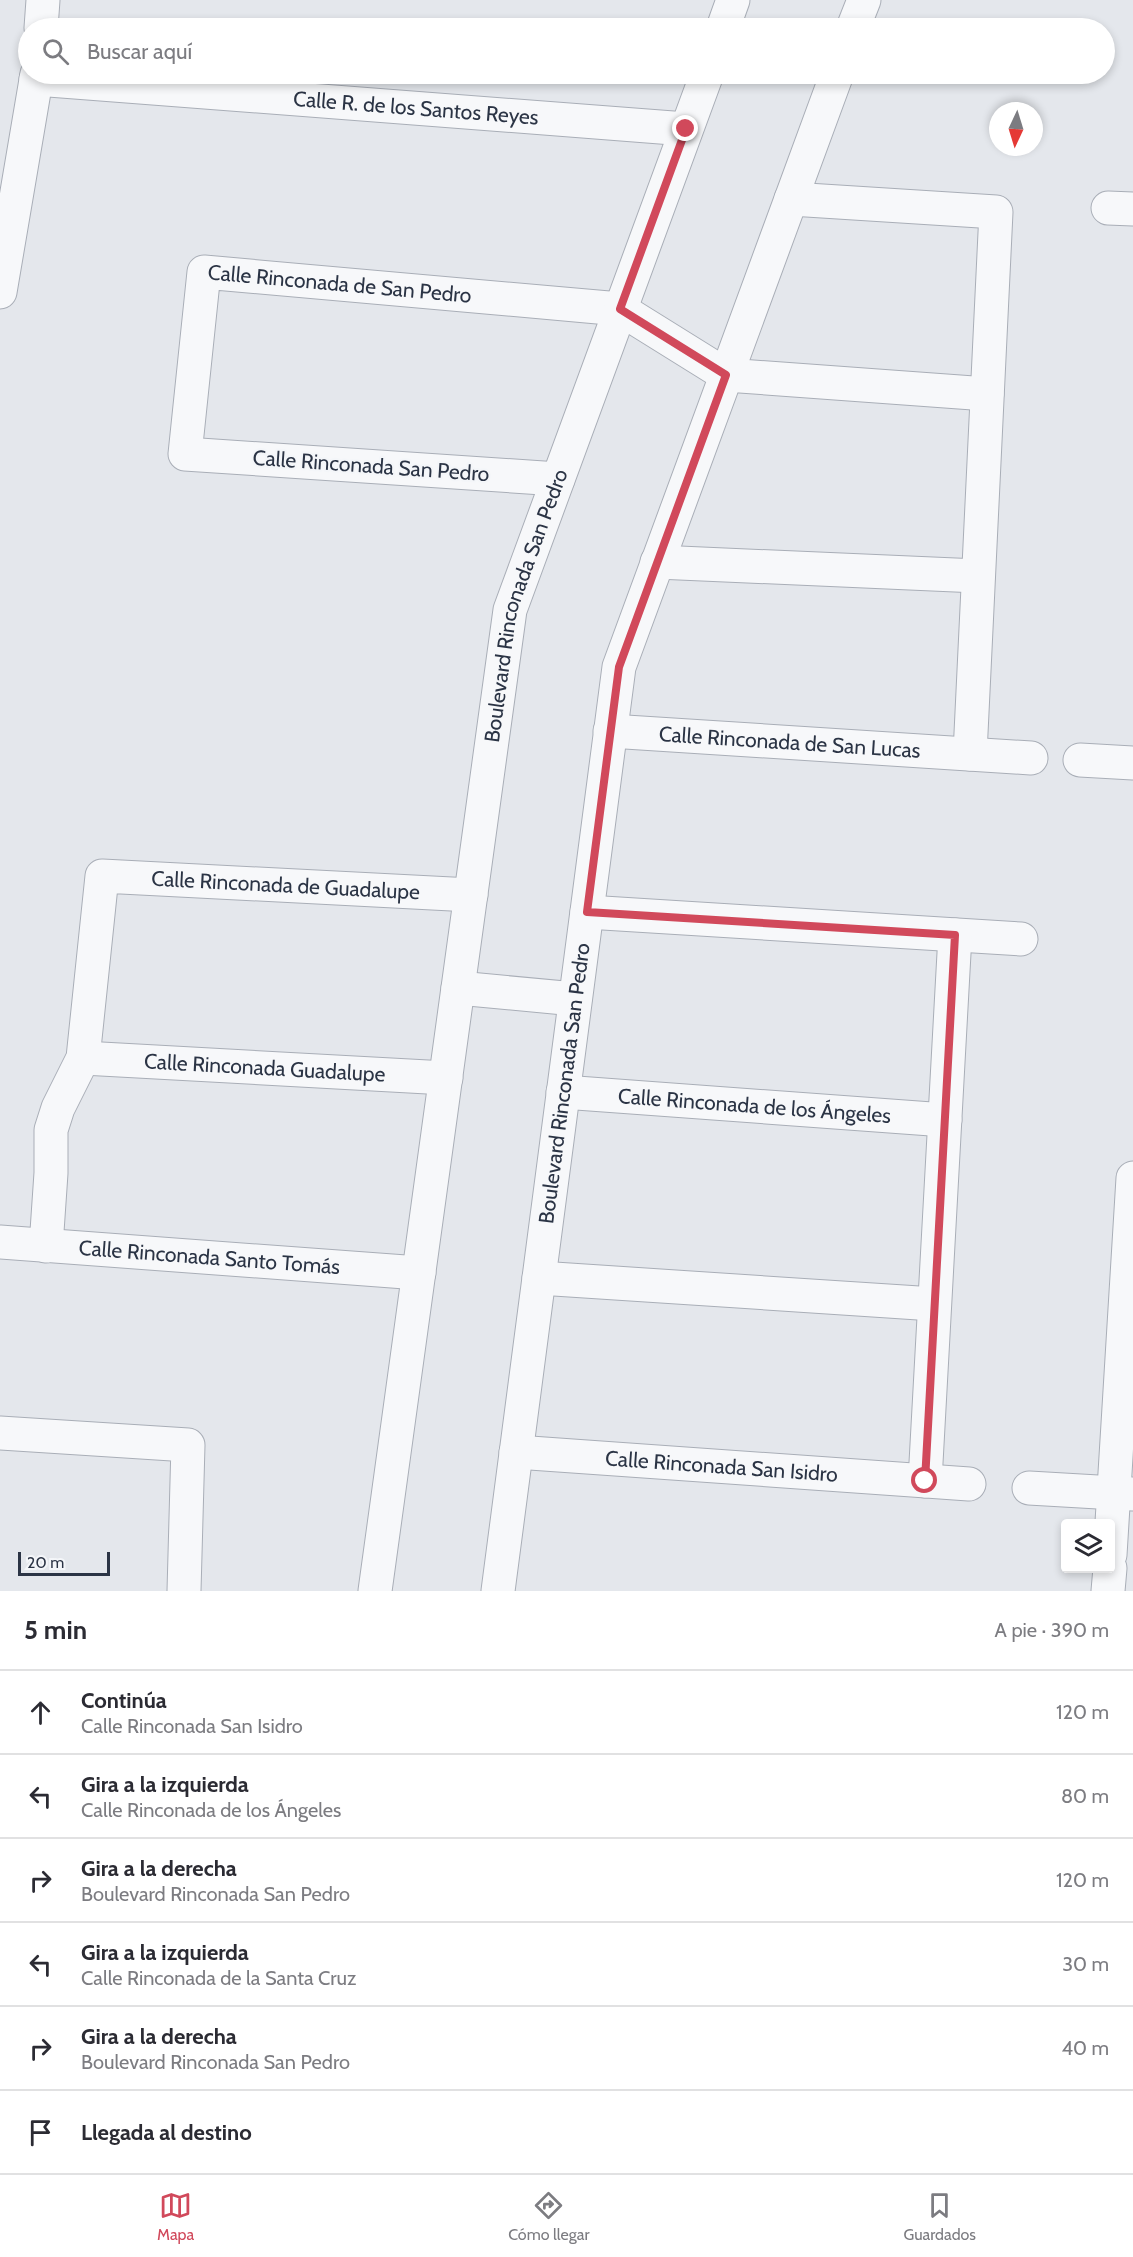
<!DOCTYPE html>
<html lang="es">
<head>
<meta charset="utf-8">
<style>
	body { margin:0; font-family:Cabin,sans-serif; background:#f7f7f7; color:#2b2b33 }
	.controls { position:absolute; right:18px; bottom:18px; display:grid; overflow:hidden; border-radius:6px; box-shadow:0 3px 9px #0003 }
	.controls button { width:54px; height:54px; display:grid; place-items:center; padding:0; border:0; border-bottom:2px solid #e1e1e2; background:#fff; color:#2b2b33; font:30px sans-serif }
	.compass { position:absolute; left:989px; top:102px; width:54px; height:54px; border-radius:50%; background:#fff; box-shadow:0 3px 9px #0003; rotate:184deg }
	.scale { position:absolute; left:18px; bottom:15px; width:92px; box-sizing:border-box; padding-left:6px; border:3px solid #2b3445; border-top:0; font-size:16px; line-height:21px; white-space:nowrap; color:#2b3445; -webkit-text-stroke:4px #f4f6f9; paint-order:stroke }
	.stop { position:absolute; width:18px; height:18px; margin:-14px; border:4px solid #d1495b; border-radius:50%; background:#fff }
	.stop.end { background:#d1495b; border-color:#fff; box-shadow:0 2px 6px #0008 }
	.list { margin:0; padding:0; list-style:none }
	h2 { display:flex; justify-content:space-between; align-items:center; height:78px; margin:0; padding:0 24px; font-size:26px }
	h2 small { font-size:20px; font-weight:400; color:#7c7c81 }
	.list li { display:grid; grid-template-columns:39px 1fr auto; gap:18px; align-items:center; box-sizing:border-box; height:84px; padding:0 24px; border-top:2px solid #e1e1e2 }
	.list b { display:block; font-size:22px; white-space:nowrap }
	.list p { margin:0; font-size:20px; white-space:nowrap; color:#7c7c81 }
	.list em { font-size:20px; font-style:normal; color:#7c7c81 }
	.icon { flex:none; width:33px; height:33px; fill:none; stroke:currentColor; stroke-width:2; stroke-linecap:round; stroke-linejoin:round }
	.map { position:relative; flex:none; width:1133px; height:1591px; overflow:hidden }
	.search { position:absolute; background:#fff; box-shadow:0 3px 9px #0003; left:18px; right:18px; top:18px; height:66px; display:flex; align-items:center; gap:15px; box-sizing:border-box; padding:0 21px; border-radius:33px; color:#7c7c81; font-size:22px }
	.sheet { height:582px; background:#fff }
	nav { display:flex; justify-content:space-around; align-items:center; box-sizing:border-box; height:84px; border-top:2px solid #e1e1e2; background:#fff; font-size:16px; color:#7c7c81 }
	nav a { display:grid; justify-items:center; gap:3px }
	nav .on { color:#d1495b }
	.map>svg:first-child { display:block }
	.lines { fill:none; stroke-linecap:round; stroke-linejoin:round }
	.minor-casing { stroke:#a9aeb7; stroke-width:35 }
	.minor { stroke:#f7f8fa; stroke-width:33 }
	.route { stroke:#d1495b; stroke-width:8 }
	.labels { text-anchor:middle; stroke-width:4.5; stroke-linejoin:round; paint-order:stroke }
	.street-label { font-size:21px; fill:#2b3445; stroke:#f4f6f9 }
</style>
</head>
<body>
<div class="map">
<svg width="1133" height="1591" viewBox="0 0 1133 1591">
	<rect width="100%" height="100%" fill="#e4e7ec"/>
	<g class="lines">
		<g class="minor-casing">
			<g id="minor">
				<polyline points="41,28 43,0"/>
				<polyline points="723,28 733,0"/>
				<polyline points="853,28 864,0"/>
				<path id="s1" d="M36,79L686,129"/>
				<polyline points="791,199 996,212 970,754"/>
				<polyline points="1108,208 1133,209"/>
				<polyline points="0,292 37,74"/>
				<path id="s2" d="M558,479L185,454L204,272L620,309L726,375L987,394"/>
				<polyline points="657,562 978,576"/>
				<path id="s3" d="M610,731L1031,758"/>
				<polyline points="1080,760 1133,763"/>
				<polyline points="587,912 1021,939"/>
				<polyline points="458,988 575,999"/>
				<path id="s4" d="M83,1058L446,1078"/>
				<path id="s5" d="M563,1092L945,1120"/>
				<path id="s6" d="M0,1242L419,1273"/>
				<path id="s7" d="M46,1246L51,1173V1130L58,1108L83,1058L102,876L471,895"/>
				<polyline points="539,1278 934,1304"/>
				<polyline points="0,1433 188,1445 184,1591"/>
				<path id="s8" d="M516,1452L969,1484"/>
				<polyline points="925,1481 955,935"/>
				<polyline points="1029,1488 1133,1494"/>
				<polyline points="1110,1555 1133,1178"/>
				<path id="s9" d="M375,1591L510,610L707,74"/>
				<path id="s10" d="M498,1591L619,667L837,74"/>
				<polyline points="1108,1591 1110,1568"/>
			</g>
		</g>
		<use href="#minor" class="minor"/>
	</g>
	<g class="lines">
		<polyline class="route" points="686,129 620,309 726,375 619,667 587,912 955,935 925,1481"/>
	</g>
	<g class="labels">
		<g class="street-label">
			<text dy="7" stroke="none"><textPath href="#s1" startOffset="381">Calle R. de los Santos Reyes</textPath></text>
			<text dy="7" stroke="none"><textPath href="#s2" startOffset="693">Calle Rinconada de San Pedro</textPath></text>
			<text transform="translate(371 466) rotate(4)" y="7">Calle Rinconada San Pedro</text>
			<text dy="7" stroke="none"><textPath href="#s9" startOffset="998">Boulevard Rinconada San Pedro</textPath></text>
			<text dy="7" stroke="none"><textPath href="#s3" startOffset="180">Calle Rinconada de San Lucas</textPath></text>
			<text dy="7" stroke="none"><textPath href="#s7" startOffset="562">Calle Rinconada de Guadalupe</textPath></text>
			<text dy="7" stroke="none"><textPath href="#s4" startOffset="182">Calle Rinconada Guadalupe</textPath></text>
			<text dy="7" stroke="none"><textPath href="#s10" startOffset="512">Boulevard Rinconada San Pedro</textPath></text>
			<text dy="7" stroke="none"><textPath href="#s5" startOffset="192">Calle Rinconada de los Ángeles</textPath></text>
			<text dy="7" stroke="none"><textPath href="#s6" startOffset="210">Calle Rinconada Santo Tomás</textPath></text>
			<text dy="7" stroke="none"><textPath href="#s8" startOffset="206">Calle Rinconada San Isidro</textPath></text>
		</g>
	</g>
</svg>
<div class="controls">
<button><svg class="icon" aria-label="layers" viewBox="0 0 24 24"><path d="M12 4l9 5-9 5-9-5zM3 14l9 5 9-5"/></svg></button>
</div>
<svg class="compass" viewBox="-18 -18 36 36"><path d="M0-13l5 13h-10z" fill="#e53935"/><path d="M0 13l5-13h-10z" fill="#7c7c81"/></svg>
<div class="scale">20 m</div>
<div class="stop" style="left:925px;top:1481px"></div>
<div class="stop end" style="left:686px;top:129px"></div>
<div class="search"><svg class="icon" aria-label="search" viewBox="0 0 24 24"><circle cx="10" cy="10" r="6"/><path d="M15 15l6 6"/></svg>Buscar aquí</div>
</div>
<section class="sheet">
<h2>5 min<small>A pie · 390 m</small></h2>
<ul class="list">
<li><svg class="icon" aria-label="ahead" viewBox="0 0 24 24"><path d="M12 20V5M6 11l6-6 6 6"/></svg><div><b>Continúa</b><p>Calle Rinconada San Isidro</p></div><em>120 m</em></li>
<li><svg class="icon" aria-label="left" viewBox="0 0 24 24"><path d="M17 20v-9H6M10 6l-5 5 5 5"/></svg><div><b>Gira a la izquierda</b><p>Calle Rinconada de los Ángeles</p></div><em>80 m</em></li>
<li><svg class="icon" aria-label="right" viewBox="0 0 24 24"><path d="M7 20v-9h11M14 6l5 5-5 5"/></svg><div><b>Gira a la derecha</b><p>Boulevard Rinconada San Pedro</p></div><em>120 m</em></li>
<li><svg class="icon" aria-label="left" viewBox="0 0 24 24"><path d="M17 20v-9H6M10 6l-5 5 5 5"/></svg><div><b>Gira a la izquierda</b><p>Calle Rinconada de la Santa Cruz</p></div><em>30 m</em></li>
<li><svg class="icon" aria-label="right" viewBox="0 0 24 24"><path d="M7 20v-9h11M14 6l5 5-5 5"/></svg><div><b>Gira a la derecha</b><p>Boulevard Rinconada San Pedro</p></div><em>40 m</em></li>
<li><svg class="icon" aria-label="arrive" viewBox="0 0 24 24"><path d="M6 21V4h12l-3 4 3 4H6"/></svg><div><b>Llegada al destino</b></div></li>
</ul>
</section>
<nav>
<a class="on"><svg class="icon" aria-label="map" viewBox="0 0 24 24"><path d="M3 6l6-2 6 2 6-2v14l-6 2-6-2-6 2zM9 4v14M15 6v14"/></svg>Mapa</a>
<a><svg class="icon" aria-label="directions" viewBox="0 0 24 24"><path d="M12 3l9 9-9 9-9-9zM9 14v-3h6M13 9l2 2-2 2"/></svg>Cómo llegar</a>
<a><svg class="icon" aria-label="saved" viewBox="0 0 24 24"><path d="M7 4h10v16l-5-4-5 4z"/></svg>Guardados</a>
</nav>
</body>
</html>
